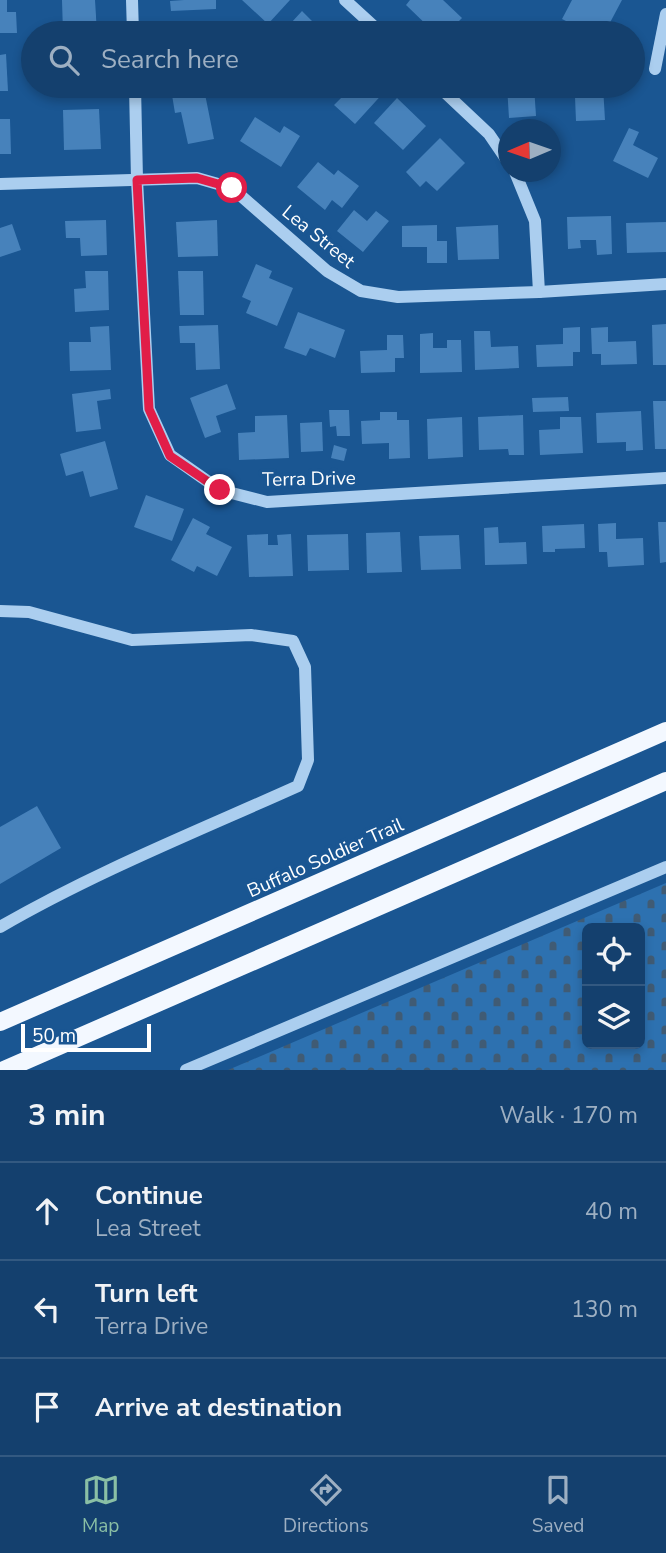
<!DOCTYPE html>
<html lang="en">
<head>
<meta charset="utf-8">
<style>
	body { margin:0; font-family:"Nunito Sans",sans-serif; background:#1d4773; color:#f1f3f6 }
	.controls { position:absolute; right:21px; bottom:21px; display:grid; overflow:hidden; border-radius:10px; box-shadow:0 4px 10px #0003 }
	.controls button { width:63px; height:63px; display:grid; place-items:center; padding:0; border:0; border-bottom:2px solid #335981; background:#14406e; color:#f1f3f6; font:35px sans-serif }
	.compass { position:absolute; left:498px; top:119px; width:63px; height:63px; border-radius:50%; background:#14406e; box-shadow:0 4px 10px #0003; rotate:268deg }
	.scale { position:absolute; left:21px; bottom:18px; width:130px; box-sizing:border-box; padding-left:7px; border:4px solid #fff; border-top:0; font-size:19px; line-height:24px; white-space:nowrap; color:#fff; -webkit-text-stroke:5px #1a5692; paint-order:stroke }
	.stop { position:absolute; width:21px; height:21px; margin:-16px; border:5px solid #e11d48; border-radius:50%; background:#fff }
	.stop.end { background:#e11d48; border-color:#fff; box-shadow:0 2px 7px #0008 }
	.list { margin:0; padding:0; list-style:none }
	h2 { display:flex; justify-content:space-between; align-items:center; height:91px; margin:0; padding:0 28px; font-size:30px }
	h2 small { font-size:23px; font-weight:400; color:#9dafc2 }
	.list li { display:grid; grid-template-columns:46px 1fr auto; gap:21px; align-items:center; box-sizing:border-box; height:98px; padding:0 28px; border-top:2px solid #335981 }
	.list b { display:block; font-size:26px; white-space:nowrap }
	.list p { margin:0; font-size:23px; white-space:nowrap; color:#9dafc2 }
	.list em { font-size:23px; font-style:normal; color:#9dafc2 }
	.icon { flex:none; width:38px; height:38px; fill:none; stroke:currentColor; stroke-width:2; stroke-linecap:round; stroke-linejoin:round }
	.map { position:relative; flex:none; width:666px; height:1070px; overflow:hidden }
	.search { position:absolute; background:#14406e; box-shadow:0 4px 10px #0003; left:21px; right:21px; top:21px; height:77px; display:flex; align-items:center; gap:18px; box-sizing:border-box; padding:0 24px; border-radius:38px; color:#9dafc2; font-size:26px }
	.sheet { height:385px; background:#14406e }
	nav { display:flex; justify-content:space-around; align-items:center; box-sizing:border-box; height:98px; border-top:2px solid #335981; background:#14406e; font-size:19px; color:#9dafc2 }
	nav a { display:grid; justify-items:center; gap:4px }
	nav .on { color:#8abfa5 }
	.map>svg:first-child { display:block }
	.cemetery { fill:url(#cemetery-stones); fill-rule:evenodd }
	.building { fill:#4782bb }
	.lines { fill:none; stroke-linecap:round; stroke-linejoin:round }
	.minor { stroke:#abceef; stroke-width:12 }
	.major { stroke:#f3f8ff; stroke-width:18 }
	.route { stroke:#e11d48; stroke-width:9 }
	.labels { text-anchor:middle; stroke-width:7; stroke-linejoin:round; paint-order:stroke }
	.street-label { font-size:19px; fill:#fff; stroke:#1a5692 }
</style>
</head>
<body>
<div class="map">
<svg width="666" height="1070" viewBox="0 0 666 1070">
	<defs>
		<pattern id="cemetery-stones" width="16" height="16" patternUnits="userSpaceOnUse" patternTransform="scale(1.75)"><rect width="16" height="16" fill="#2d71b0"/><path d="M2 7V4a2 2 0 0 1 4 0v3zM10 15v-3a2 2 0 0 1 4 0v3z" fill="#405b74"/></pattern>
	</defs>
	<rect width="100%" height="100%" fill="#1a5692"/>
	<path class="cemetery" d="M666,883V1070H228ZM587,928H640V1044H587Z"/>
	<g class="building">
		<polygon points="0,0 7,0 7,12 16,12 17,33 0,33"/>
		<polygon points="62,0 95,0 97,33 63,33"/>
		<polygon points="184,0 216,0 216,9 171,11 170,1"/>
		<polygon points="242,0 290,0 268,24"/>
		<polygon points="410,0 443,0 462,18 447,33 435,33 406,5"/>
		<polygon points="572,0 622,0 605,32 584,21 580,28 562,19"/>
		<polygon points="302,11 312,21 303,31 306,33 289,33 295,27 291,23"/>
		<polygon points="6,54 8,91 0,91 0,55"/>
		<polygon points="59,86 93,86 93,93 59,94"/>
		<polygon points="336,86 381,86 386,90 355,124 334,105 345,94"/>
		<polygon points="507,86 534,86 536,116 509,118"/>
		<polygon points="564,86 603,86 605,120 576,121 575,97 565,97"/>
		<polygon points="204,89 214,139 188,144 181,112 175,113 172,95"/>
		<polygon points="397,98 426,126 403,150 374,123"/>
		<polygon points="99,109 101,149 64,150 63,110"/>
		<polygon points="255,117 280,133 284,126 300,136 281,167 240,141"/>
		<polygon points="0,119 10,119 11,154 0,154"/>
		<polygon points="629,128 639,132 633,145 658,158 648,178 613,161"/>
		<polygon points="440,138 465,163 437,191 426,181 420,187 406,172"/>
		<polygon points="318,162 334,175 338,170 359,186 342,208 332,200 325,210 297,187"/>
		<polygon points="354,210 367,221 376,211 389,221 363,252 337,231"/>
		<polygon points="611,216 612,254 597,255 596,240 580,240 581,248 568,249 567,217"/>
		<polygon points="106,220 107,255 81,256 80,238 66,238 65,221"/>
		<polygon points="217,220 218,256 178,257 176,222"/>
		<polygon points="666,222 666,252 627,253 626,223"/>
		<polygon points="12,224 21,250 0,257 0,228"/>
		<polygon points="437,225 437,241 447,241 447,263 427,263 427,247 402,247 402,226"/>
		<polygon points="498,225 499,259 458,260 456,227"/>
		<polygon points="256,264 272,271 269,278 293,288 277,326 246,313 251,301 242,297"/>
		<polygon points="85,271 108,271 109,310 75,312 74,289 86,288"/>
		<polygon points="178,271 203,271 204,315 180,315"/>
		<polygon points="298,312 345,330 335,358 310,348 306,356 284,348"/>
		<polygon points="666,324 666,365 653,365 652,325"/>
		<polygon points="218,325 220,369 196,370 195,343 180,343 179,326"/>
		<polygon points="109,326 111,370 70,371 69,342 91,342 90,327"/>
		<polygon points="580,327 580,352 573,352 573,366 537,367 536,345 563,344 563,328"/>
		<polygon points="608,327 608,342 636,341 637,364 601,365 601,354 592,354 591,328"/>
		<polygon points="474,331 490,331 491,347 518,346 519,368 475,370"/>
		<polygon points="433,333 433,348 447,348 447,340 461,340 462,372 420,373 420,334"/>
		<polygon points="387,335 403,335 404,358 395,358 395,372 361,373 360,351 387,350"/>
		<polygon points="227,384 236,409 216,416 221,432 205,438 190,398"/>
		<polygon points="110,389 111,399 97,401 101,429 76,432 72,394"/>
		<polygon points="568,397 569,411 533,412 532,398"/>
		<polygon points="653,401 666,401 666,449 655,449"/>
		<polygon points="329,410 349,410 350,436 337,436 336,426 330,427"/>
		<polygon points="641,411 643,450 626,451 626,442 597,443 596,413"/>
		<polygon points="380,412 397,412 397,420 409,420 410,458 389,459 389,443 362,444 361,421 380,420"/>
		<polygon points="287,415 289,458 239,460 238,433 255,432 255,416"/>
		<polygon points="523,415 524,455 509,455 508,449 479,450 478,417"/>
		<polygon points="462,417 463,457 428,459 427,419"/>
		<polygon points="560,417 581,417 583,453 540,455 539,430 560,429"/>
		<polygon points="322,422 323,451 301,452 300,423"/>
		<polygon points="105,441 118,489 90,497 83,471 66,476 60,454"/>
		<polygon points="334,445 347,449 344,461 331,458"/>
		<polygon points="146,495 184,509 172,541 134,527"/>
		<polygon points="193,518 210,527 206,534 232,547 217,576 197,566 194,572 171,560"/>
		<polygon points="658,522 666,522 666,562 660,563"/>
		<polygon points="616,523 616,539 643,538 644,565 608,567 607,552 599,552 598,524"/>
		<polygon points="584,524 585,548 555,549 555,552 543,552 542,526"/>
		<polygon points="498,527 499,543 526,542 527,564 485,565 484,528"/>
		<polygon points="400,532 402,572 367,573 366,533"/>
		<polygon points="268,534 268,545 278,545 277,535 291,534 293,576 249,577 247,535"/>
		<polygon points="348,534 349,570 308,571 307,535"/>
		<polygon points="459,535 461,569 421,570 419,536"/>
		<polygon points="37,806 61,848 0,884 0,827"/>
	</g>
	<g class="lines">
		<g class="minor">
			<polyline points="132,0 133,33"/>
			<polyline points="345,0 381,33"/>
			<polyline points="655,69 666,14"/>
			<polyline points="135,86 137,180 149,409 170,455 220,490 267,502 666,478"/>
			<polyline points="438,86 489,134 508,162"/>
			<polyline points="515,172 535,221 539,292"/>
			<polyline points="0,184 197,178 232,188 327,271 361,291 398,297 539,292 666,284"/>
			<path d="M0,611L29,612L132,640L251,635L293,641L305,667L308,760L298,786C198,831 95,872 0,927"/>
			<polyline points="186,1070 666,867"/>
		</g>
		<g class="major">
			<polyline points="0,1022 666,731"/>
			<polyline points="4,1070 666,781"/>
		</g>
	</g>
	<g class="lines">
		<polyline class="route" points="220,490 170,456 149,409 137,180 197,178 232,188"/>
	</g>
	<g class="labels">
		<g class="street-label">
			<text transform="translate(319 236) rotate(39)" y="7">Lea Street</text>
			<text transform="translate(309 478) rotate(-1)" y="7">Terra Drive</text>
			<text transform="translate(325 857) rotate(-24)" y="7">Buffalo Soldier Trail</text>
		</g>
	</g>
</svg>
<div class="controls">
<button><svg class="icon" aria-label="locate" viewBox="0 0 24 24"><circle cx="12" cy="12" r="6"/><path d="M12 2v4M12 18v4M2 12h4M18 12h4"/></svg></button>
<button><svg class="icon" aria-label="layers" viewBox="0 0 24 24"><path d="M12 4l9 5-9 5-9-5zM3 14l9 5 9-5"/></svg></button>
</div>
<svg class="compass" viewBox="-18 -18 36 36"><path d="M0-13l5 13h-10z" fill="#e53935"/><path d="M0 13l5-13h-10z" fill="#9dafc2"/></svg>
<div class="scale">50 m</div>
<div class="stop" style="left:232px;top:188px"></div>
<div class="stop end" style="left:220px;top:490px"></div>
<div class="search"><svg class="icon" aria-label="search" viewBox="0 0 24 24"><circle cx="10" cy="10" r="6"/><path d="M15 15l6 6"/></svg>Search here</div>
</div>
<section class="sheet">
<h2>3 min<small>Walk · 170 m</small></h2>
<ul class="list">
<li><svg class="icon" aria-label="ahead" viewBox="0 0 24 24"><path d="M12 20V5M6 11l6-6 6 6"/></svg><div><b>Continue</b><p>Lea Street</p></div><em>40 m</em></li>
<li><svg class="icon" aria-label="left" viewBox="0 0 24 24"><path d="M17 20v-9H6M10 6l-5 5 5 5"/></svg><div><b>Turn left</b><p>Terra Drive</p></div><em>130 m</em></li>
<li><svg class="icon" aria-label="arrive" viewBox="0 0 24 24"><path d="M6 21V4h12l-3 4 3 4H6"/></svg><div><b>Arrive at destination</b></div></li>
</ul>
</section>
<nav>
<a class="on"><svg class="icon" aria-label="map" viewBox="0 0 24 24"><path d="M3 6l6-2 6 2 6-2v14l-6 2-6-2-6 2zM9 4v14M15 6v14"/></svg>Map</a>
<a><svg class="icon" aria-label="directions" viewBox="0 0 24 24"><path d="M12 3l9 9-9 9-9-9zM9 14v-3h6M13 9l2 2-2 2"/></svg>Directions</a>
<a><svg class="icon" aria-label="saved" viewBox="0 0 24 24"><path d="M7 4h10v16l-5-4-5 4z"/></svg>Saved</a>
</nav>
</body>
</html>
